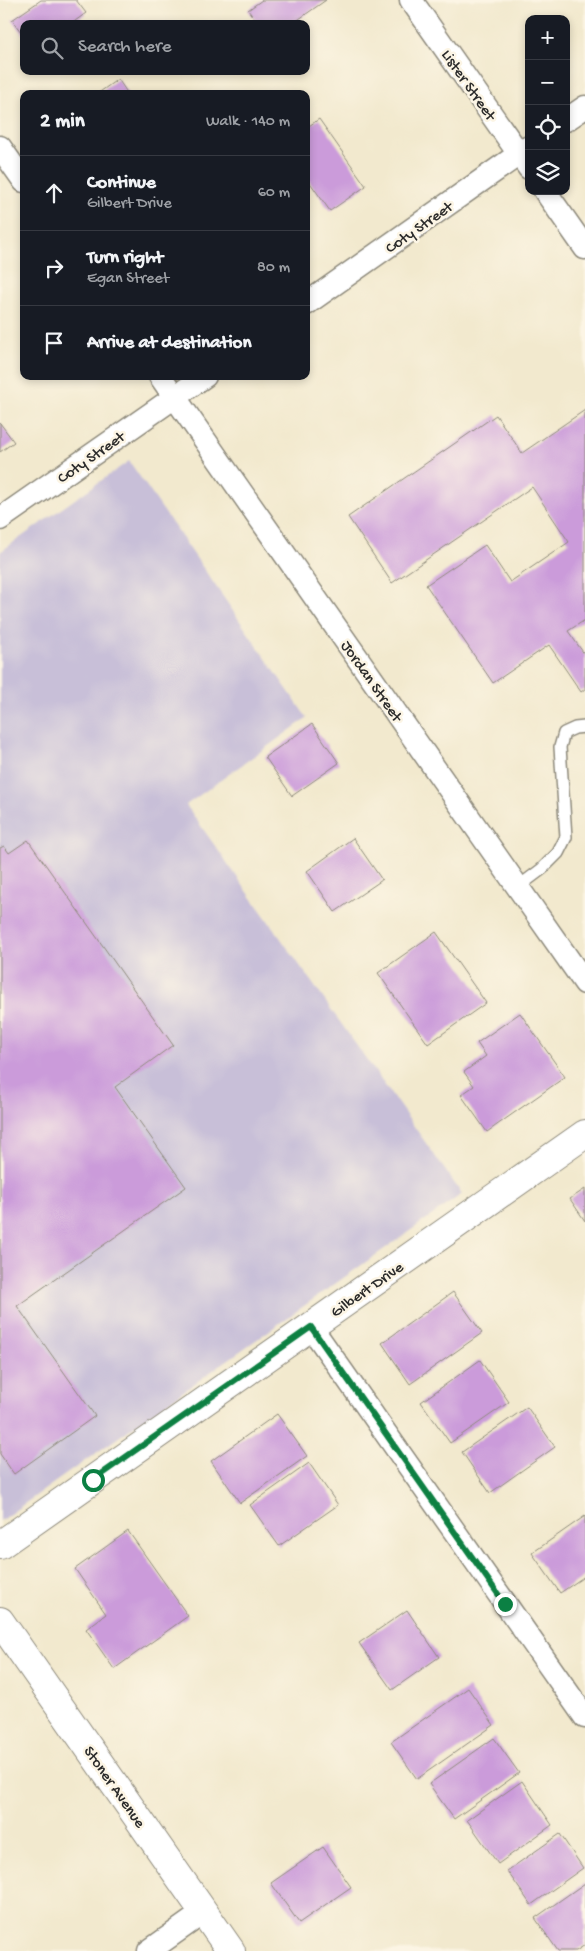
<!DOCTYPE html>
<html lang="en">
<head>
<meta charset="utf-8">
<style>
	body { margin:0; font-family:"Gochi Hand",sans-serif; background:#20242c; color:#f1f3f6 }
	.controls { position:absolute; right:15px; top:15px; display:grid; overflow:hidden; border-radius:10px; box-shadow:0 2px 8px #0003 }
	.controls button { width:45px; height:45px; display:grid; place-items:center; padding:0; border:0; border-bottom:1px solid #363941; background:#171b24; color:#f1f3f6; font:25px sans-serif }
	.stop { position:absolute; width:15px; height:15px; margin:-11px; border:4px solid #0b8043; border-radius:50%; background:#fff }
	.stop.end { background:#0b8043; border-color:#fff; box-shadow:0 1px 5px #0008 }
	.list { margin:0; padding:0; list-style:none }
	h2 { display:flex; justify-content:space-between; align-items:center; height:65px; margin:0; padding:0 20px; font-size:21px }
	h2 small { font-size:16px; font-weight:400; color:#9ea1a6 }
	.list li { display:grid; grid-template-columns:32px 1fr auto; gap:15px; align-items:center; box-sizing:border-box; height:75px; padding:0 20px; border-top:1px solid #363941 }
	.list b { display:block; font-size:19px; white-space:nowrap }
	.list p { margin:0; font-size:16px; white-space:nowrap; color:#9ea1a6 }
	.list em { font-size:16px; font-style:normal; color:#9ea1a6 }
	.icon { flex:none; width:28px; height:28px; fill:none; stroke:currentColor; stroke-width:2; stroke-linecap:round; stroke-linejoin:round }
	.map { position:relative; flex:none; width:585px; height:1951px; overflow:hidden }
	.search { position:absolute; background:#171b24; box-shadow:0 2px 8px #0003; left:20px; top:20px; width:290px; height:55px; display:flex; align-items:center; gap:12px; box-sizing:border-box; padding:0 18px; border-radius:10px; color:#9ea1a6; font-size:19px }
	.panel { position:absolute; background:#171b24; box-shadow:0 2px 8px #0003; left:20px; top:90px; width:290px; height:290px; border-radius:10px }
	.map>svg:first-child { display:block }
	.industrial { fill:#c8bfd8 }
	.building { fill:#cb9bda }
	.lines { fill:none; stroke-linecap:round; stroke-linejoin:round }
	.service-casing { stroke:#8e8a7c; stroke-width:14 }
	.minor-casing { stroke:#8e8a7c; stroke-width:25 }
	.tertiary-casing { stroke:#8e8a7c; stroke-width:30 }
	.service { stroke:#fff; stroke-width:11 }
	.minor { stroke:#fff; stroke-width:22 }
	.tertiary { stroke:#fff; stroke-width:28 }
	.route { stroke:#0b8043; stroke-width:6 }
	.labels { text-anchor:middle; stroke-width:5; stroke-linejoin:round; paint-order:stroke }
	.street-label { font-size:16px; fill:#2b2b2b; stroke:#fcf5e5 }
</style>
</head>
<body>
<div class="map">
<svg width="585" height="1951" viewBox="0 0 585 1951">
	<rect width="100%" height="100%" fill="#fcf5e5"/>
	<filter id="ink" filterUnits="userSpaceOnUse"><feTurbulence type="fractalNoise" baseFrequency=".02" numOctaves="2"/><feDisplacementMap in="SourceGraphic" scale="10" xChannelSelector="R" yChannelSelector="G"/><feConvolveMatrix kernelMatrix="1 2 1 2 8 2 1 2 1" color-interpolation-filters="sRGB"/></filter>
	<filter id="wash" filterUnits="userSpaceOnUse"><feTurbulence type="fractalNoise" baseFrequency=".0096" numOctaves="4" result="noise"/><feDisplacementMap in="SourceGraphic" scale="20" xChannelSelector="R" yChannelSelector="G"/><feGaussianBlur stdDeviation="1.12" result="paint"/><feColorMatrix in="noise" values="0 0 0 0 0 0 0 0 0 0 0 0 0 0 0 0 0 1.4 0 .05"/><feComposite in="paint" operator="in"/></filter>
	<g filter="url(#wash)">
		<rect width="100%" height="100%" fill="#f2e9ce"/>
		<polygon class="industrial" points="129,461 307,718 186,805 462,1194 0,1521 0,552"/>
		<g id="blocks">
			<g class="building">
				<polygon points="41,0 76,0 86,13 71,24 24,24 24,36 12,20"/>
				<polygon points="262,0 326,0 292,24 258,24 248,10"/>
				<polygon points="118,79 128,94 97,94"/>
				<polygon points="319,119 366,186 330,211 306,177 306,128"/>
				<polygon points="585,410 585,620 568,631 585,655 585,689 581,692 549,645 493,683 426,585 485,545 510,582 569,542 532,487 392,583 348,517 496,415 522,453"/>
				<polygon points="0,423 14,442 0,452"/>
				<polygon points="312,724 339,763 292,796 265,757"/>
				<polygon points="353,838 382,880 335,912 307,871"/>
				<polygon points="28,840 173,1045 115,1087 186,1187 17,1306 95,1416 14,1474 0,1454 0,848 4,846 9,853"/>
				<polygon points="436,932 486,1003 428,1044 378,973"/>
				<polygon points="520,1013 565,1077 487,1132 461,1095 474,1086 464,1072 486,1056 477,1043"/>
				<polygon points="585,1189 585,1221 570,1199"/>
				<polygon points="453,1292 482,1333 410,1384 382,1343"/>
				<polygon points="480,1360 509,1402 450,1443 421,1402"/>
				<polygon points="527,1407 555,1447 490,1493 462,1452"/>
				<polygon points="277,1414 307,1456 240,1503 211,1461"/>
				<polygon points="309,1463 338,1505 279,1546 250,1505"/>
				<polygon points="585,1516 585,1576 560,1593 532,1553"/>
				<polygon points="128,1531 188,1616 114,1669 86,1629 106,1614 75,1569"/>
				<polygon points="407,1610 439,1657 392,1690 359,1643"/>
				<polygon points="468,1688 494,1725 417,1779 391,1742"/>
				<polygon points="494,1738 519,1773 454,1819 429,1784"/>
				<polygon points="522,1781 552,1825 498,1864 467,1820"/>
				<polygon points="560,1834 583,1868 531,1905 507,1871"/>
				<polygon points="323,1847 351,1887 299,1923 271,1883"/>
				<polygon points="585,1883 585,1945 576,1951 558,1951 535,1918"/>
			</g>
		</g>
	</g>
	<g filter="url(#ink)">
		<use href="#blocks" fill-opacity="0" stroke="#8e8a7c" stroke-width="1"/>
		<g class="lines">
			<g class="service-casing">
				<polyline id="service" points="518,887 542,869 558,853 566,837 560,747 564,733 575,728 585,727"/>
			</g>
			<g class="minor-casing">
				<g id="minor">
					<polyline points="411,0 529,168"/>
					<polyline points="566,120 585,107"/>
					<polyline points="0,147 24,181"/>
					<polyline points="545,191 585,248"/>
					<polyline points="306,304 529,147"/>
					<polyline points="160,376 585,983"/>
					<polyline points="0,519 205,376"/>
					<polyline points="311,1327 585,1717"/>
					<polyline points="149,1951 204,1912"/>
				</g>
			</g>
			<g class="tertiary-casing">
				<g id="tertiary">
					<polyline points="0,1545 585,1134"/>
					<polyline points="0,1621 231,1951"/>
				</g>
			</g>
			<use href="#service" class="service"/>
			<use href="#minor" class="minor"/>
			<use href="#tertiary" class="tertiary"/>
		</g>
	</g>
	<g class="lines" filter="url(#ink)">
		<polyline class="route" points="93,1480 311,1327 505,1604"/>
	</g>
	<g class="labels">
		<g class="street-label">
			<text transform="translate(470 84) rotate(55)" y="6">Lister Street</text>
			<text transform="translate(418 226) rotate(-35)" y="6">Coty Street</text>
			<text transform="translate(90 456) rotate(-35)" y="6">Coty Street</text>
			<text transform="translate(373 680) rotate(55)" y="6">Jordan Street</text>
			<text transform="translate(366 1288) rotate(-35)" y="6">Gilbert Drive</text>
			<text transform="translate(116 1786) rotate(55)" y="6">Stoner Avenue</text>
		</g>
	</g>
</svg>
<div class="controls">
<button>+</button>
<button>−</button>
<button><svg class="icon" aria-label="locate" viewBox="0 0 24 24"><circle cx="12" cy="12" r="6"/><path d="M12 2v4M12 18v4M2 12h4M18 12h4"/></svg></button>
<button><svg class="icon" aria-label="layers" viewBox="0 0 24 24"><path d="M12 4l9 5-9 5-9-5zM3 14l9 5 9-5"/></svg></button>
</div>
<div class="stop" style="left:93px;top:1480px"></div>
<div class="stop end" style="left:505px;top:1604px"></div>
<div class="search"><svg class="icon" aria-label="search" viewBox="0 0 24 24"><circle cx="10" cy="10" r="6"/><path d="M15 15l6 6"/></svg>Search here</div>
<section class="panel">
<h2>2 min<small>Walk · 140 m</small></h2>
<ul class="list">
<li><svg class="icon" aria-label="ahead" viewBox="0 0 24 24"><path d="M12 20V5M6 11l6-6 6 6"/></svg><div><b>Continue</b><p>Gilbert Drive</p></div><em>60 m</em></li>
<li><svg class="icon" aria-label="right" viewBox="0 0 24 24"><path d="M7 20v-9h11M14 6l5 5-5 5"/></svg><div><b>Turn right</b><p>Egan Street</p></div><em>80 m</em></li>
<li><svg class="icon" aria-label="arrive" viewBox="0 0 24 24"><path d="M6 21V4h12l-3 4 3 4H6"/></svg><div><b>Arrive at destination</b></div></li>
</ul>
</section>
</div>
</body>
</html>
